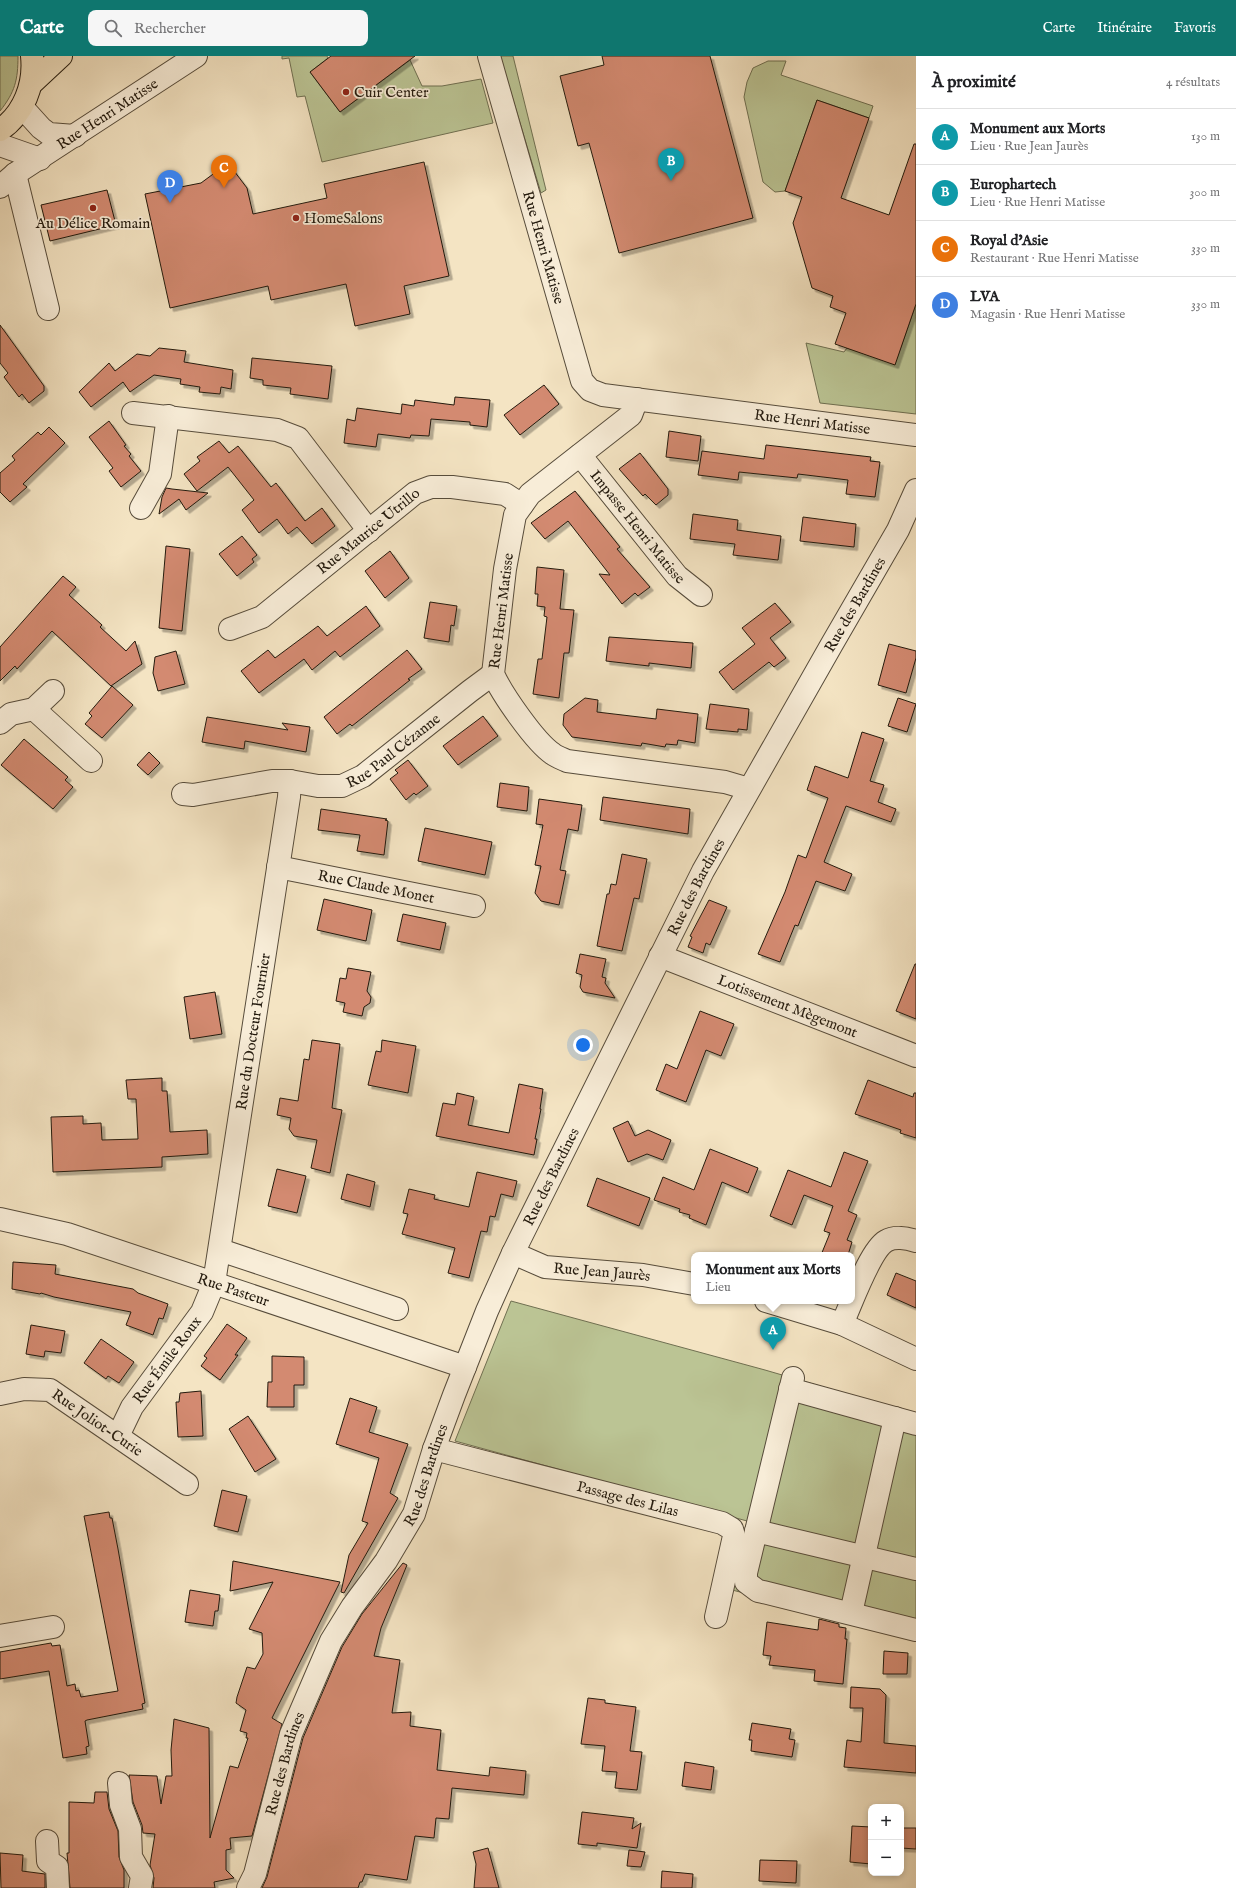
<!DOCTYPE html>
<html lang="fr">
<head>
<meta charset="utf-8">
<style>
	body { margin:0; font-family:"IM FELL English",serif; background:#f6f6f6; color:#202124 }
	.controls { position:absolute; right:12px; bottom:12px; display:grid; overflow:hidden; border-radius:8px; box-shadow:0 2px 6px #0003 }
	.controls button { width:36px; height:36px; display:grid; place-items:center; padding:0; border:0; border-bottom:1px solid #e0e0e0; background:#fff; color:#202124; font:20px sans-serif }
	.you { position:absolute; left:583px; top:989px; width:14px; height:14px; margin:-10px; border:3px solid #fff; border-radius:50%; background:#1a73e8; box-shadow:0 0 0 6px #1a73e833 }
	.badge { display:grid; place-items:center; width:26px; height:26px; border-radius:50%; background:#0f766e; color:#fff; font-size:13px; font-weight:700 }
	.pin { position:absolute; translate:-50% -33px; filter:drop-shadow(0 1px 2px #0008) }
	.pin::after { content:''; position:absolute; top:21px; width:14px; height:12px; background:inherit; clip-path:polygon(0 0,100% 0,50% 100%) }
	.popup { position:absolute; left:691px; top:1196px; width:164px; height:52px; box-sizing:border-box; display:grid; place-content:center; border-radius:8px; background:#fff; filter:drop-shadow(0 1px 3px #0005); font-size:13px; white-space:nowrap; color:#757577 }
	.popup b { font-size:15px; color:#202124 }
	.popup::after { content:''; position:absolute; left:50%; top:100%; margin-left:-8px; border:8px solid transparent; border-top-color:#fff }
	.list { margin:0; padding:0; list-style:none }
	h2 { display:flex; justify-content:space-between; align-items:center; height:52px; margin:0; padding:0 16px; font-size:17px }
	h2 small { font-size:13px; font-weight:400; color:#757577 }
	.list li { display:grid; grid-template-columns:26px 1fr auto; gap:12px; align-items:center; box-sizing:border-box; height:56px; padding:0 16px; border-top:1px solid #e0e0e0 }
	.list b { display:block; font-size:15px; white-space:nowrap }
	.list p { margin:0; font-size:13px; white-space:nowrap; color:#757577 }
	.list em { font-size:13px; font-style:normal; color:#757577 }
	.icon { flex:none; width:22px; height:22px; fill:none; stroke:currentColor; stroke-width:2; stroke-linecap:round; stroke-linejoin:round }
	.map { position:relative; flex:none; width:916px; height:1832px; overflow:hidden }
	header { display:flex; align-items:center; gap:24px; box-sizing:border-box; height:56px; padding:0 20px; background:#0f766e; color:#fff }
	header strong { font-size:19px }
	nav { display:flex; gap:22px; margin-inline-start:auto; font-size:14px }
	.search { width:280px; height:36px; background:#f6f6f6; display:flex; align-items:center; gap:10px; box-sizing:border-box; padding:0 14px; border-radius:8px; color:#757577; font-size:15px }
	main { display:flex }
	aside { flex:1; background:#fff }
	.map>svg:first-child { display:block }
	.green { fill:#bbc494; stroke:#6f6f51 }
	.building { fill:#d38a71; stroke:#231a0e; filter:url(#shadow) }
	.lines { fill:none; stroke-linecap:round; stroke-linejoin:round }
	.minor-casing { stroke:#574c3b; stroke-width:24 }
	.major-casing { stroke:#231a0e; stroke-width:24 }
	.minor { stroke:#f8edd8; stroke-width:22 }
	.major { stroke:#f4e4c3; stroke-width:22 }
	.poi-dot { fill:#8f2418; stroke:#f8edd8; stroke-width:1.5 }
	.labels { text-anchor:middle; stroke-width:3.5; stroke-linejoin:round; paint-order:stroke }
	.poi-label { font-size:15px; fill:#231a0e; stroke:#f8edd8; text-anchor:start }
	.street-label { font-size:15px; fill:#231a0e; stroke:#f8edd8 }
</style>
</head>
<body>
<header>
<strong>Carte</strong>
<div class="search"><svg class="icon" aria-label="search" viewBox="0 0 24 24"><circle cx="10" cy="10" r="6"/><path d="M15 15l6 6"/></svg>Rechercher</div>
<nav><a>Carte</a><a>Itinéraire</a><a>Favoris</a></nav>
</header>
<main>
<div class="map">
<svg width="916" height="1832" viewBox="0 0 916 1832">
	<defs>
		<filter id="shadow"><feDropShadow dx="3.5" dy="3.5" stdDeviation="0" flood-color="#0004"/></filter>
	</defs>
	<rect width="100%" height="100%" fill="#f4e4c3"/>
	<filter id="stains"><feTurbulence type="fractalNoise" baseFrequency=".005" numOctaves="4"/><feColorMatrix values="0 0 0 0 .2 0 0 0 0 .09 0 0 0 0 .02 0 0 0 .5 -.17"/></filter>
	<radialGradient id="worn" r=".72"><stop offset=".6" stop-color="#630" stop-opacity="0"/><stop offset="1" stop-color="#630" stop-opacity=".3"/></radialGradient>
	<g class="green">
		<path d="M0,0H18C18,24 15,36 0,55Z"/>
		<polygon points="282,0 327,0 328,2 310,16 340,56 410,4 422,30 442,30 481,23 493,67 322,106 305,40 297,41 289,2 282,3"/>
		<polygon points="500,0 513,0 546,134 541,137"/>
		<polygon points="768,5 786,5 781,19 873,50 869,62 817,44 785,135 775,136 763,126 744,41 747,26 753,12"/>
		<polygon points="916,248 916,358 820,347 806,287 844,296 847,292 895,308"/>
		<polygon points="511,1245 765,1314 916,1358 916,1580 732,1534 747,1465 455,1385"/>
	</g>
	<g class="building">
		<polygon points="331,0 415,0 340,56 310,16"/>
		<polygon points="602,0 710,0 753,162 619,197 589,87 578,90 560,20 604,9"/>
		<polygon points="817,44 869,62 841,142 889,159 914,88 916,88 916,248 895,309 835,288 846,257 830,251 833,240 812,232 793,167 802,141 785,135"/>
		<polygon points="424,106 449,220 404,230 410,258 355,270 346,228 271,244 268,230 170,252 145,138 201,127 228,107 247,132 253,158 327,142 324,128"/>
		<polygon points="107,134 116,169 50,185 41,149"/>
		<polygon points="0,269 44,330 44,335 29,347 22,338 19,341 4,321 8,317 0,307"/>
		<polygon points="159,292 186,295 184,306 233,314 231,333 221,331 220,338 199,336 200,331 180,328 181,323 154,319 130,336 123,326 91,351 79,336 109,307 115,315 137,298 150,300"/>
		<polygon points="252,302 332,310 328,343 290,338 291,332 263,329 263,324 250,322"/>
		<polygon points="544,329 559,348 520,379 504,359"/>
		<polygon points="455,341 490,344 487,371 470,369 470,366 431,363 429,380 411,379 410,382 378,378 376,391 344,387 347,363 355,365 357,352 401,358 402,348 414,350 415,344 454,349"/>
		<polygon points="109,365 126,389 124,390 131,398 129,400 141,415 121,431 109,415 113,412 89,381"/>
		<polygon points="49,371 65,387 23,428 27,431 10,446 0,436 0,417 15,404 12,400 38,376 41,379"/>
		<polygon points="669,375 701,380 698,405 666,401"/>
		<polygon points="219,385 229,397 238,390 271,431 276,427 305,465 322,452 335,470 312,488 297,471 288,478 277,463 259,477 242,454 254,444 228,411 197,435 184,418 200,405 197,401"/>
		<polygon points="766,389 871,401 870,405 880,406 875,441 846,438 848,424 798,418 797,422 739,416 738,424 698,419 702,395 764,403"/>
		<polygon points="640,397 668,433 668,439 656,449 645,438 643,440 619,413"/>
		<polygon points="166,432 172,433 208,437 186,454 179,443 159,458 162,441"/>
		<polygon points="575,435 620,491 617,493 650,531 638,540 635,537 622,548 599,518 610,519 568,465 545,483 531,467"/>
		<polygon points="693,458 738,464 737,474 781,480 778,504 733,499 735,488 690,483"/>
		<polygon points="803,461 856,468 854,491 800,485"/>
		<polygon points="242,480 257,499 252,503 254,506 237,520 219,498"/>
		<polygon points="166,490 190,493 182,575 159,572"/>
		<polygon points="390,495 409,522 385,542 365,515"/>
		<polygon points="537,511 564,514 560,553 574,554 569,597 564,597 559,642 533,638 538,603 542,603 547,561 544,560 545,551 537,550 538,538 535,538"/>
		<polygon points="63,520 76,531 69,539 102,569 100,571 126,595 135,585 142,608 111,630 52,575 17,613 15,610 0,625 0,591"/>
		<polygon points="430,546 457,550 454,570 451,569 449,586 424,582"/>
		<polygon points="775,547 791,566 770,582 786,602 774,611 769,606 733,634 719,616 755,588 742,572"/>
		<polygon points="366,550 380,570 340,601 335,595 312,614 304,603 259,637 241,615 268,594 275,602 318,570 327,580"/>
		<polygon points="609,581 693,587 691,612 649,607 649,610 606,605"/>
		<polygon points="889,588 916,595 916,602 906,637 878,629"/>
		<polygon points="407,594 422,613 408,623 410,624 352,670 350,668 337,678 324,661"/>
		<polygon points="176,595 185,628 158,635 153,617 155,601"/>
		<polygon points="112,630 133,649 102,682 85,668 92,660 89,657"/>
		<polygon points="585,642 598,644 597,656 656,663 657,653 698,658 695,687 678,684 677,689 666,688 665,691 642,687 641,690 572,681 563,669 564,658"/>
		<polygon points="898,642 916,648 907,676 888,670"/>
		<polygon points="710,648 749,653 747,674 738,673 738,676 706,673"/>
		<polygon points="483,660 498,680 458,709 443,690"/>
		<polygon points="207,661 288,674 282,667 310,671 306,696 245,685 244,693 202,686"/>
		<polygon points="862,676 884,683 870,725 884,729 878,746 896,753 891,766 846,750 824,806 852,818 845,835 816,825 798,870 795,869 780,906 758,898 785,836 798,799 806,802 828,742 807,734 815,710 848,722"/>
		<polygon points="24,683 68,721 65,724 73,731 53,753 1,709"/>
		<polygon points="149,696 160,707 148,719 137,709"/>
		<polygon points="408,704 428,730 416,739 414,737 406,744 390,723 398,717 395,714"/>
		<polygon points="500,727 529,731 527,755 497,751"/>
		<polygon points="603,741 690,753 688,778 600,764"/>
		<polygon points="539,743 582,749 578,775 568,773 560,814 566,815 559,849 541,845 535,837 541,810 535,809 543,769 536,768"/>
		<polygon points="321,753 387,763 385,764 388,765 384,799 357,795 360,779 318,774"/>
		<polygon points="425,772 492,786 485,819 418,805"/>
		<polygon points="622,798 647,803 639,843 634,842 622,895 597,890 607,838 609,838 611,828 616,829"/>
		<polygon points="324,843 372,854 366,885 317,874"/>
		<polygon points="709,844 727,851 710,889 706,887 703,897 688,891 692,881 690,880"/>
		<polygon points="403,858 446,867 440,894 397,885"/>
		<polygon points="580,898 606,903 602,921 606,922 605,927 615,942 583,936 580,931 582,919 576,917"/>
		<polygon points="915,908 916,908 916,963 896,955"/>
		<polygon points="348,912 371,916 367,935 371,941 370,947 364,951 362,960 343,956 345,947 336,945 340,922 346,923"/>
		<polygon points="215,936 222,978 190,983 184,941"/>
		<polygon points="700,955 734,968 721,1000 706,994 686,1046 656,1034 666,1008 677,1013"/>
		<polygon points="312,984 340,988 332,1052 342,1054 330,1117 311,1112 317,1084 294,1080 289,1073 291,1062 277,1059 280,1042 298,1045 304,1003 309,1004"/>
		<polygon points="382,984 416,990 408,1037 368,1029 376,995 381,996"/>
		<polygon points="162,1022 162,1035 167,1035 170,1076 207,1074 208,1098 162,1101 162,1111 53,1116 51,1061 83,1060 83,1068 101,1067 102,1084 138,1083 136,1043 128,1043 126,1024"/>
		<polygon points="868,1024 913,1041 914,1037 916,1037 916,1082 900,1077 901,1074 855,1058"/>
		<polygon points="519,1028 543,1033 540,1053 541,1053 535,1083 537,1083 534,1099 436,1080 443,1047 455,1049 457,1037 474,1041 468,1069 509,1077"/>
		<polygon points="628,1065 635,1080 648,1074 671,1084 663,1104 647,1098 628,1106 613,1072"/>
		<polygon points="710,1093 758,1112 748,1137 722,1126 706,1169 689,1162 690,1159 679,1156 680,1153 654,1144 663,1121 694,1134"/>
		<polygon points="844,1096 868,1105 848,1155 857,1159 847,1184 852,1186 848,1199 821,1199 830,1177 824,1175 833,1150 804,1139 792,1169 770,1160 788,1114 831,1131"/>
		<polygon points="277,1113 306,1120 297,1157 268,1150"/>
		<polygon points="477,1116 517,1125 513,1141 501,1138 495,1161 490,1160 487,1176 481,1175 469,1222 448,1217 455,1192 402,1178 408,1158 403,1157 409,1133 435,1139 434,1143 469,1151"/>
		<polygon points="347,1118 375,1126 370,1151 341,1143"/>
		<polygon points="597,1122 650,1142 639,1170 587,1150"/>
		<polygon points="13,1206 56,1209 55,1218 133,1233 138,1237 168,1248 163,1263 159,1262 153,1279 126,1269 131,1256 54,1241 41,1237 40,1238 12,1233"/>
		<polygon points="896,1217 916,1225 916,1252 887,1239"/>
		<polygon points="227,1268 247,1282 235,1299 238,1299 220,1324 201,1310 207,1302 204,1300"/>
		<polygon points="31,1269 65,1275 61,1297 45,1295 44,1301 26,1298"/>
		<polygon points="101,1283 134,1306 119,1327 108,1320 106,1323 84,1307"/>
		<polygon points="272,1300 304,1301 304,1329 294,1329 294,1351 267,1351 268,1326 272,1326"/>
		<polygon points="201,1335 203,1380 178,1381 176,1346 179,1346 180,1337"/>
		<polygon points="350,1342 377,1351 369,1376 408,1388 390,1437 398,1442 344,1537 341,1536 349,1499 368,1467 362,1465 379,1402 336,1388"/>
		<polygon points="248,1360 276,1403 255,1416 229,1373"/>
		<polygon points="222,1434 247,1440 238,1476 214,1470"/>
		<polygon points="109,1456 110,1462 112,1462 118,1493 145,1647 142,1648 143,1653 87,1664 85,1665 89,1690 86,1691 87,1698 63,1702 49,1615 0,1623 0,1596 51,1587 52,1590 60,1589 67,1630 75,1628 76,1635 79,1634 81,1641 118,1635 84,1460"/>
		<polygon points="233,1505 340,1526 272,1662 282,1668 252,1780 230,1782 231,1793 226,1794 226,1814 234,1822 214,1826 215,1832 153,1832 154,1822 150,1809 155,1778 143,1777 142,1769 133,1746 129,1719 157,1720 161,1748 166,1720 172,1720 171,1694 174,1663 209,1672 210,1782 230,1710 238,1712 248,1682 246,1682 247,1677 240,1675 246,1654 236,1647 237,1641 247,1611 255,1613 263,1598 262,1577 249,1573 273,1526 230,1535"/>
		<polygon points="403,1507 407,1509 381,1572 374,1600 400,1604 392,1657 411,1656 410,1670 441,1674 437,1714 489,1720 490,1711 526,1715 524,1739 452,1732 449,1763 436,1762 434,1782 415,1780 407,1824 365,1818 362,1826 360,1826 358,1832 262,1832 267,1821 303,1682 342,1591 362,1558"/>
		<polygon points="190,1534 220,1539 218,1555 215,1555 213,1570 185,1566"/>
		<polygon points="819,1563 839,1568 839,1571 846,1572 845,1583 847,1583 843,1628 814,1625 815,1614 769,1609 771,1600 763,1599 767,1566 818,1574"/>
		<polygon points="884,1595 908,1597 907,1618 883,1618"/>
		<polygon points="851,1631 880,1633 886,1639 884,1687 916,1690 916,1717 844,1711 847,1684 861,1686 863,1652 850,1652"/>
		<polygon points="588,1642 605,1644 605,1647 636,1651 630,1695 642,1696 637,1734 615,1732 617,1716 602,1715 605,1690 581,1688"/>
		<polygon points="752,1667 791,1673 789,1683 795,1684 792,1701 751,1695 752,1684 749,1684"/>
		<polygon points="685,1706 714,1711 711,1734 682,1730"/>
		<polygon points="95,1736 107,1736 109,1753 118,1775 119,1801 124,1814 124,1832 70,1832 67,1797 69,1797 69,1746 94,1747"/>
		<polygon points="582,1756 634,1762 632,1773 641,1767 637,1792 597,1787 597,1790 578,1788"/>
		<polygon points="852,1770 871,1771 871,1808 850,1806"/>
		<polygon points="901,1772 916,1772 916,1793 901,1792"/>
		<polygon points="488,1792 499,1832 474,1832 476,1808 473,1796"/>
		<polygon points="629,1794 645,1796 641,1811 627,1810"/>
		<polygon points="0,1797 23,1799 22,1815 45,1818 45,1832 1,1832"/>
		<polygon points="760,1804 797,1805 796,1827 759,1825"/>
		<polygon points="662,1815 693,1818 692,1832 661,1832"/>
	</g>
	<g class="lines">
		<g class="minor-casing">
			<g id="minor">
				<path id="s1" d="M489,0L582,325L590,334L603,339L916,379"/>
				<polyline points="22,51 41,72 49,78 75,80"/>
				<polyline points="0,89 40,103"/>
				<polyline points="15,118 48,253"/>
				<path id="s2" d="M0,131L15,118L196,0"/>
				<path d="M637,343L631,359L530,438L515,459L505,513L493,618C502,638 535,686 553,698C557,701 563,703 567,705L725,726L749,733"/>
				<polyline points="133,357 277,374 298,382 369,475"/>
				<path id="s3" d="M580,399L677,520L701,539"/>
				<polyline points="141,452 160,418 168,360"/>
				<path id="s4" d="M230,573L262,561L415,437L431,431H452L505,438L522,449"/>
				<polyline points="34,653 91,705"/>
				<polyline points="0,667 11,658 34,653 53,635"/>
				<path id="s5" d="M183,738L193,739L272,725H290L318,730H342L363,720L470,635L493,618"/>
				<path id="s6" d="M278,811L474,850"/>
				<path id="s7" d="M660,900L916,1000"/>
				<path id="s8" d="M0,1163L67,1178L465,1311"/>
				<polyline points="220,1194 397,1253"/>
				<path id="s9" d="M513,1197L545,1211L643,1219L694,1228"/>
				<polyline points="766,1245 842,1268 916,1303"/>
				<path d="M842,1268C851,1249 870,1194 886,1185C894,1180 907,1182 916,1185"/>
				<polyline points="793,1322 746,1517 746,1526 758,1535 763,1536 916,1574"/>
				<polyline points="790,1333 916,1368"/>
				<path id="s10" d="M0,1338L24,1333L50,1334L187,1428"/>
				<path id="s11" d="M118,1380L132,1351L202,1256L214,1227L289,741L290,725"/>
				<path id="s12" d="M434,1393L722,1467L732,1473L734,1480L716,1561"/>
				<polyline points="756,1475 916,1513"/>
				<polyline points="851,1557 895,1362"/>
				<polyline points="0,1580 53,1571"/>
				<polyline points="119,1727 121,1749 130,1773 131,1801 142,1820 140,1832"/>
				<polyline points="47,1785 48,1805 57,1811 58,1832"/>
				<path id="s13" d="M248,1832L255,1818L291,1678L331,1585L352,1551L386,1505L414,1458L434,1393L454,1339L487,1255L513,1197L703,815L832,588L898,474L916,434"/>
			</g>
		</g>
		<g class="major-casing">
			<g id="major">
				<polyline points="31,28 61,0"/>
				<path d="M0,74C24,58 35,28 32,0"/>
			</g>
		</g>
		<use href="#minor" class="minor"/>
		<use href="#major" class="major"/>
	</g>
	<g class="poi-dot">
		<circle cx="346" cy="36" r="4"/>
		<circle cx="93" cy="152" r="4"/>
		<circle cx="296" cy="162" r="4"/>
	</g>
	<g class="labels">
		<g class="poi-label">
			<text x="354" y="41">Cuir Center</text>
			<text x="304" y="167">HomeSalons</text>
			<text x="93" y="172" text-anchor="middle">Au Délice Romain</text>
		</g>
		<g class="street-label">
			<text dy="5" stroke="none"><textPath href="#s2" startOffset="130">Rue Henri Matisse</textPath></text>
			<text dy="5" stroke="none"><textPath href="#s1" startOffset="199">Rue Henri Matisse</textPath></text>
			<text dy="5" stroke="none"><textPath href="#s1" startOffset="575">Rue Henri Matisse</textPath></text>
			<text dy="5" stroke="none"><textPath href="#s3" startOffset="92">Impasse Henri Matisse</textPath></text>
			<text dy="5" stroke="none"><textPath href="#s4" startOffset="171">Rue Maurice Utrillo</textPath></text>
			<text dy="5" stroke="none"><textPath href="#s13" startOffset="1426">Rue des Bardines</textPath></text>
			<text transform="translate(501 555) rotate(-83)" y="5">Rue Henri Matisse</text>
			<text dy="5" stroke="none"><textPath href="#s5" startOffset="223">Rue Paul Cézanne</textPath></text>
			<text dy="5" stroke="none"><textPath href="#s6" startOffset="100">Rue Claude Monet</textPath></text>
			<text dy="5" stroke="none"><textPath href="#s13" startOffset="1102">Rue des Bardines</textPath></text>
			<text dy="5" stroke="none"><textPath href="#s7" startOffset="137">Lotissement Mègemont</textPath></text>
			<text dy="5" stroke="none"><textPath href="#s11" startOffset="436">Rue du Docteur Fournier</textPath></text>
			<text dy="5" stroke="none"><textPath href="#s13" startOffset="778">Rue des Bardines</textPath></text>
			<text dy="5" stroke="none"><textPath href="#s9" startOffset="92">Rue Jean Jaurès</textPath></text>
			<text dy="5" stroke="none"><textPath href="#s8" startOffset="244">Rue Pasteur</textPath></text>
			<text dy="5" stroke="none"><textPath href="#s11" startOffset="91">Rue Émile Roux</textPath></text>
			<text dy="5" stroke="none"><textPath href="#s10" startOffset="108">Rue Joliot-Curie</textPath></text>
			<text dy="5" stroke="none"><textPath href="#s13" startOffset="454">Rue des Bardines</textPath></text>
			<text dy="5" stroke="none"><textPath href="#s12" startOffset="200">Passage des Lilas</textPath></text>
			<text dy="5" stroke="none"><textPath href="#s13" startOffset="130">Rue des Bardines</textPath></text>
		</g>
	</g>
	<rect width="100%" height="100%" filter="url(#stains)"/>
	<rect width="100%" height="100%" fill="url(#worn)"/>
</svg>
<div class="controls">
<button>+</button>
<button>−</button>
</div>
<div class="you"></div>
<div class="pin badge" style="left:773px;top:1294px;background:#0f9aa8">A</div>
<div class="popup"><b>Monument aux Morts</b>Lieu</div>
<div class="pin badge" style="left:671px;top:125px;background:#0f9aa8">B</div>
<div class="pin badge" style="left:224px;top:132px;background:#e8710a">C</div>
<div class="pin badge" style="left:170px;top:147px;background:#3f7fe0">D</div>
</div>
<aside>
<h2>À proximité<small>4 résultats</small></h2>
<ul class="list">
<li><span class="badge" style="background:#0f9aa8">A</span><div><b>Monument aux Morts</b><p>Lieu · Rue Jean Jaurès</p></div><em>130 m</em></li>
<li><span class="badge" style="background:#0f9aa8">B</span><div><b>Europhartech</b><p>Lieu · Rue Henri Matisse</p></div><em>300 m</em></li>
<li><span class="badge" style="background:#e8710a">C</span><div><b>Royal d'Asie</b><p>Restaurant · Rue Henri Matisse</p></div><em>330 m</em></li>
<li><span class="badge" style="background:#3f7fe0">D</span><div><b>LVA</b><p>Magasin · Rue Henri Matisse</p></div><em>330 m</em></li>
</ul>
</aside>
</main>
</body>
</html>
